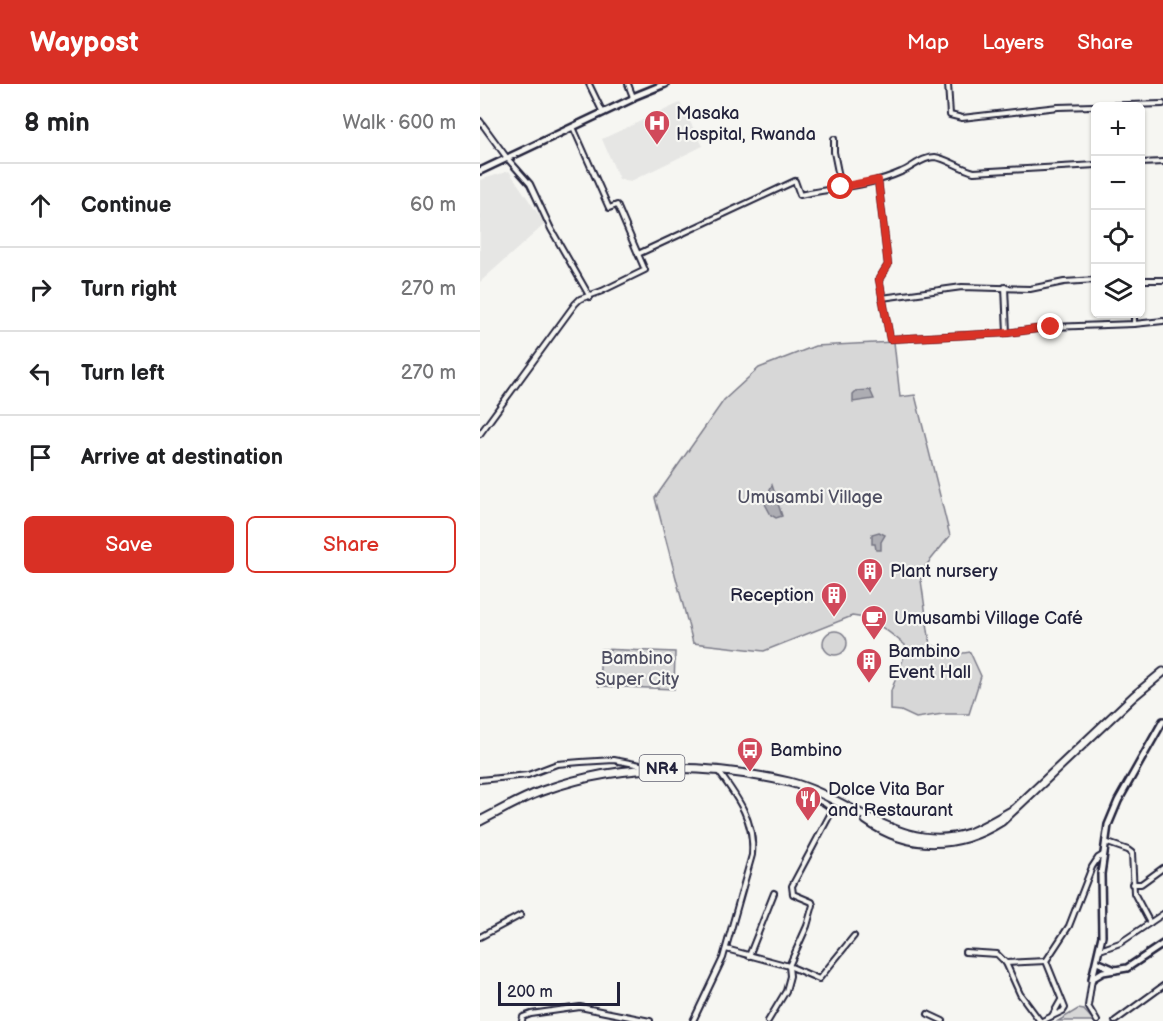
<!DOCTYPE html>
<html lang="en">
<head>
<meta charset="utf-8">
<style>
	body { margin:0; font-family:"Balsamiq Sans",sans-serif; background:#f6f6f6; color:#202124 }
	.controls { position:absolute; right:18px; top:18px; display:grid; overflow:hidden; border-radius:9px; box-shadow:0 2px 4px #0004 }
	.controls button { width:54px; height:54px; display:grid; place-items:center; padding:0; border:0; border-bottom:2px solid #e0e0e0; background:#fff; color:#202124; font:30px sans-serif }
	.scale { position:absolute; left:18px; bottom:15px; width:122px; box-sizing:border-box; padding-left:6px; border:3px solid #22223b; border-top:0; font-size:16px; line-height:21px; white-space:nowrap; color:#22223b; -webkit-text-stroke:4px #f6f6f2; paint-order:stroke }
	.stop { position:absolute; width:18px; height:18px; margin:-14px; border:4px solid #d93025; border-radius:50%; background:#fff }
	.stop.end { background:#d93025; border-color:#fff; box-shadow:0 2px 6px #0008 }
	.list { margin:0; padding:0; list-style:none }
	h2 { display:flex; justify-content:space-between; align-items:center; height:78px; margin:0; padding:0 24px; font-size:26px }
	h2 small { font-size:20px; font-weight:400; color:#757577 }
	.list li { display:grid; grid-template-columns:39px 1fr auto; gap:18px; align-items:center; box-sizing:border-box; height:84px; padding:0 24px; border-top:2px solid #e0e0e0 }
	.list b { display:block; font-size:22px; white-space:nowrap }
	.list em { font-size:20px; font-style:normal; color:#757577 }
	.actions { display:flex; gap:12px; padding:18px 24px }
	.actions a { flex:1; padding:14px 0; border:2px solid #d93025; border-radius:9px; text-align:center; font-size:21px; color:#d93025 }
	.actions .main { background:#d93025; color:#fff }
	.icon { flex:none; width:33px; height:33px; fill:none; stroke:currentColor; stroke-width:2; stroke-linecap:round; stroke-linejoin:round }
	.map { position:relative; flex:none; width:683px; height:937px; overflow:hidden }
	header { display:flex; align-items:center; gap:36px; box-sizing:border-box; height:84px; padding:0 30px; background:#d93025; color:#fff }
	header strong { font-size:28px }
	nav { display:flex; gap:33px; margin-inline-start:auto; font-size:21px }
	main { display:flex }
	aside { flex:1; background:#fff }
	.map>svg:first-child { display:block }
	.built { fill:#e6e6e4 }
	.green { fill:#d7d7d7; stroke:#7c7c89; stroke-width:1.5 }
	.water { fill:#adadb3; stroke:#757583; stroke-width:1.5 }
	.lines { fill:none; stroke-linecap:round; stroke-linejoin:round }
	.minor-casing { stroke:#22223b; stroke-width:8 }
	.tertiary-casing { stroke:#22223b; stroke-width:10 }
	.trunk-casing { stroke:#22223b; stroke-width:11 }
	.minor { stroke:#f6f6f2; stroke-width:4 }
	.tertiary { stroke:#f6f6f2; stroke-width:5 }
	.trunk { stroke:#f6f6f2; stroke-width:7 }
	.route { stroke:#d93025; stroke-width:8 }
	.labels { text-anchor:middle; stroke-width:4.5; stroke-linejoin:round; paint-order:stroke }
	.shield { fill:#f6f6f2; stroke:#626272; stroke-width:1.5 }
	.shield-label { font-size:16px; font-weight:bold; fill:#22223b }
	.poi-label { font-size:18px; fill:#22223b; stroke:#f6f6f2; text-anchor:start }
	.park-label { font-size:18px; fill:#4f4f62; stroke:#f6f6f2 }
</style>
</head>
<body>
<header>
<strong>Waypost</strong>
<nav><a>Map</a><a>Layers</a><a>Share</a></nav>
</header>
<main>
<aside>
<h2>8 min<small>Walk · 600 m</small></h2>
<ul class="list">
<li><svg class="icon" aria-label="ahead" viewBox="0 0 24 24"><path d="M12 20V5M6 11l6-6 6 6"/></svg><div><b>Continue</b></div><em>60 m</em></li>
<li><svg class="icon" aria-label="right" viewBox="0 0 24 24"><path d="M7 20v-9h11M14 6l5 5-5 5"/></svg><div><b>Turn right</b></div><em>270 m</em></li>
<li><svg class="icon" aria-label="left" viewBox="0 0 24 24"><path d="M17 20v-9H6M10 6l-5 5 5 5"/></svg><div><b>Turn left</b></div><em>270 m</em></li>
<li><svg class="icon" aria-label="arrive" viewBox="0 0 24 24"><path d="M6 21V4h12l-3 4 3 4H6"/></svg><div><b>Arrive at destination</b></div></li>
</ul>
<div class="actions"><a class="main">Save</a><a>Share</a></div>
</aside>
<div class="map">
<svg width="683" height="937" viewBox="0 0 683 937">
	<rect width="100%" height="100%" fill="#f6f6f2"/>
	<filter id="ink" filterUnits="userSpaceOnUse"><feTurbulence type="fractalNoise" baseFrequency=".0167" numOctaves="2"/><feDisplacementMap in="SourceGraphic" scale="12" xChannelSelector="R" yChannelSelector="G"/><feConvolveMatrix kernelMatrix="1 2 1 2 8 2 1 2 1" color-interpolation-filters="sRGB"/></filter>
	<g filter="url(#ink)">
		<g class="built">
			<polygon points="200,19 223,62 151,97 139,95 122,55"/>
			<polygon points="29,87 65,140 0,198 0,96"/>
		</g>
		<g class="green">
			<path d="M414,258L420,313L435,311L470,452L440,489L450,560L471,571L490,568L501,592L489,630H463L436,634L421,627L411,626V607L426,568L425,561C409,548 393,534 372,532L284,567L213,559L175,414L244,316L279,284L335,262Z"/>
			<circle cx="355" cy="559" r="12"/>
			<polygon points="121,565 195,568 194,605 119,602"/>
			<polygon points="598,925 604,926 614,937 578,937"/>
		</g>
		<g class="water">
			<polygon points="390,306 394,315 373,318 373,310 376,307"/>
			<polygon points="292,401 302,432 296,434 291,431 284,418"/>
			<polygon points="399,448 405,451 401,458 401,466 396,466 395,460 392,460 392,450"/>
		</g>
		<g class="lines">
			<g class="minor-casing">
				<g id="minor">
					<polyline points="109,0 123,29"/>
					<polyline points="148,0 153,13"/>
					<polyline points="468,0 470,31 482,34 578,23 683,20"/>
					<polyline points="0,37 27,74 50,100 71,145 110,213"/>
					<polyline points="93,43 129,124 137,121 158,170"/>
					<polyline points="354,55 354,68 361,103"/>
					<polyline points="660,79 683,78"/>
					<polyline points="398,96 408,181 399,195 410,255 527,249 571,243 654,240 683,237"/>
					<polyline points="660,196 683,196"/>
					<polyline points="525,203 527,249"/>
					<polyline points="402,214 482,203 550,205 584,198 616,196"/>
					<polyline points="654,240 654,230"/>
					<path d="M0,350L95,220L100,215L122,207L165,186L158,170L315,97L320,111C353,104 390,102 421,88C432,84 442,73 455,73C466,74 481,85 494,88L616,81"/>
					<polyline points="0,696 48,691 77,680 101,678 134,676 171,683"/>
					<polyline points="625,758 648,766 652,769 654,809 670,839"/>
					<polyline points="652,800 661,800 683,784"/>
					<polyline points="0,853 41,831"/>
					<polyline points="246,865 309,882 339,895 374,852"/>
					<polyline points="620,866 640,859 683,830"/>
					<polyline points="485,868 517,870 526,879 566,877 589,842 612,783 618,774 623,771"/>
					<polyline points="269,872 294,809"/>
					<polyline points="526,879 540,910 560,937"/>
					<polyline points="612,895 608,922 617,937"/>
					<polyline points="448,930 463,937"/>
					<polyline points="572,932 581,916"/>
					<polyline points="42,937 43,933 51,930 100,923 170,937"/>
					<path d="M213,937L243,874L272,771C275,737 258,714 239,688"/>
					<path d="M288,937L306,907L310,892L309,882L327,842L333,821L332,818L313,810L312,802L352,727C346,714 325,717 319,701"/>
					<polyline points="562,937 583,927 585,924 566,877"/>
					<polyline points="635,937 683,902"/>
				</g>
			</g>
			<g class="tertiary-casing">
				<g id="tertiary">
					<polyline points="0,87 152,15 153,13 185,0"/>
					<polyline points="617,878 635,886"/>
					<polyline points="613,894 623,888 647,884 683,860"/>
					<polyline points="612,895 622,852 621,790 628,741 638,717 683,637"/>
				</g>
			</g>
			<g class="trunk-casing">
				<g id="trunk">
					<path d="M386,736C429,767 478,765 522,737L654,612L683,588"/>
					<path d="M0,737C20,727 40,715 62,707C141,678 227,679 309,698C369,713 423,772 489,749C504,743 519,734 533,726"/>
				</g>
			</g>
			<use href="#minor" class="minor"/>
			<use href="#tertiary" class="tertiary"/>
			<use href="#trunk" class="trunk"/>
		</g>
	</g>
	<g class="lines" filter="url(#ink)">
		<polyline class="route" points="361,103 398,96 408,181 399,195 410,255 527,249 571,243"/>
	</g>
	<defs>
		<g id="hospital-pin" transform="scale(1.35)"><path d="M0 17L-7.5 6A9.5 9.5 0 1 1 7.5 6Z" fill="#d1495b" stroke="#f6f6f2"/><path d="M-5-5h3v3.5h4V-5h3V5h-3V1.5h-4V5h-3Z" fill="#fff"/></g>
		<g id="building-pin" transform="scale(1.35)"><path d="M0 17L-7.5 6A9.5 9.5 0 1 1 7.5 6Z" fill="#d1495b" stroke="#f6f6f2"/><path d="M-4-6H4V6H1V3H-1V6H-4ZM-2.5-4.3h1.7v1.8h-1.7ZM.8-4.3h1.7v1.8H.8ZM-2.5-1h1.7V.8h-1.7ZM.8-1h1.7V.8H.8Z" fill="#fff"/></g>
		<g id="cafe-pin" transform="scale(1.35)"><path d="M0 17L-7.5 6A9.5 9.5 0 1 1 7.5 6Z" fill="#d1495b" stroke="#f6f6f2"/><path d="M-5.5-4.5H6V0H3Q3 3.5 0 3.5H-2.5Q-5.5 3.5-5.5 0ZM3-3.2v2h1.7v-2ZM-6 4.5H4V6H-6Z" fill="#fff"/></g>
		<g id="bus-pin" transform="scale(1.35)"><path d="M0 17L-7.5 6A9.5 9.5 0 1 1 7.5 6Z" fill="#d1495b" stroke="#f6f6f2"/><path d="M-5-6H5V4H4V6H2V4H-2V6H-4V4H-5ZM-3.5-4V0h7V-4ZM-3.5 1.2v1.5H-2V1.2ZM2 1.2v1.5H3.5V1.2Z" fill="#fff"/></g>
		<g id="restaurant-pin" transform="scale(1.35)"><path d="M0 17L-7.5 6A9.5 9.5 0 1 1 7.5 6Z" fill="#d1495b" stroke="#f6f6f2"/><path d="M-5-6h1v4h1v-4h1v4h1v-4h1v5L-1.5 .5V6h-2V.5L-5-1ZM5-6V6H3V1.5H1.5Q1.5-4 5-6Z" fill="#fff"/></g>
	</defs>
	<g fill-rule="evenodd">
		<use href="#hospital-pin" x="177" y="39"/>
		<use href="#building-pin" x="390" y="487"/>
		<use href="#building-pin" x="354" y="511"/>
		<use href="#cafe-pin" x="394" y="534"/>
		<use href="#building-pin" x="389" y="577"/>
		<use href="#bus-pin" x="270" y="666"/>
		<use href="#restaurant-pin" x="328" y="715"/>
	</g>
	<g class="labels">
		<rect class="shield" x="159.5" y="671" width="45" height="26" rx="4.5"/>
		<g class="shield-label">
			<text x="182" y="690">NR4</text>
		</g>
		<g class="poi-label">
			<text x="196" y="35">Masaka<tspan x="196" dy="21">Hospital, Rwanda</tspan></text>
			<text x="410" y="493">Plant nursery</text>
			<text x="334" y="517" text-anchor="end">Reception</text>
			<text x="414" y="540">Umusambi Village Café</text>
			<text x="408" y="573">Bambino<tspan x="408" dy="21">Event Hall</tspan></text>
			<text x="290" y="672">Bambino</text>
			<text x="348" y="711">Dolce Vita Bar<tspan x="348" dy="21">and Restaurant</tspan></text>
		</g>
		<g class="park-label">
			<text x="330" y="419">Umusambi Village</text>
			<text x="157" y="580">Bambino<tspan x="157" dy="21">Super City</tspan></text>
		</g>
	</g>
</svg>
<div class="controls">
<button>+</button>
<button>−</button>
<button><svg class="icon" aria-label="locate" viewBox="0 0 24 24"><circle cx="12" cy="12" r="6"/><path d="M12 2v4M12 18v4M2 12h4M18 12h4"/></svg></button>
<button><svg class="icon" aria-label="layers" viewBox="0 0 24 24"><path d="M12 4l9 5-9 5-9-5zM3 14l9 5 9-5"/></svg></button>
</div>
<div class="scale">200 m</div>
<div class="stop" style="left:361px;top:103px"></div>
<div class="stop end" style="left:571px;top:243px"></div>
</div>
</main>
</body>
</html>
